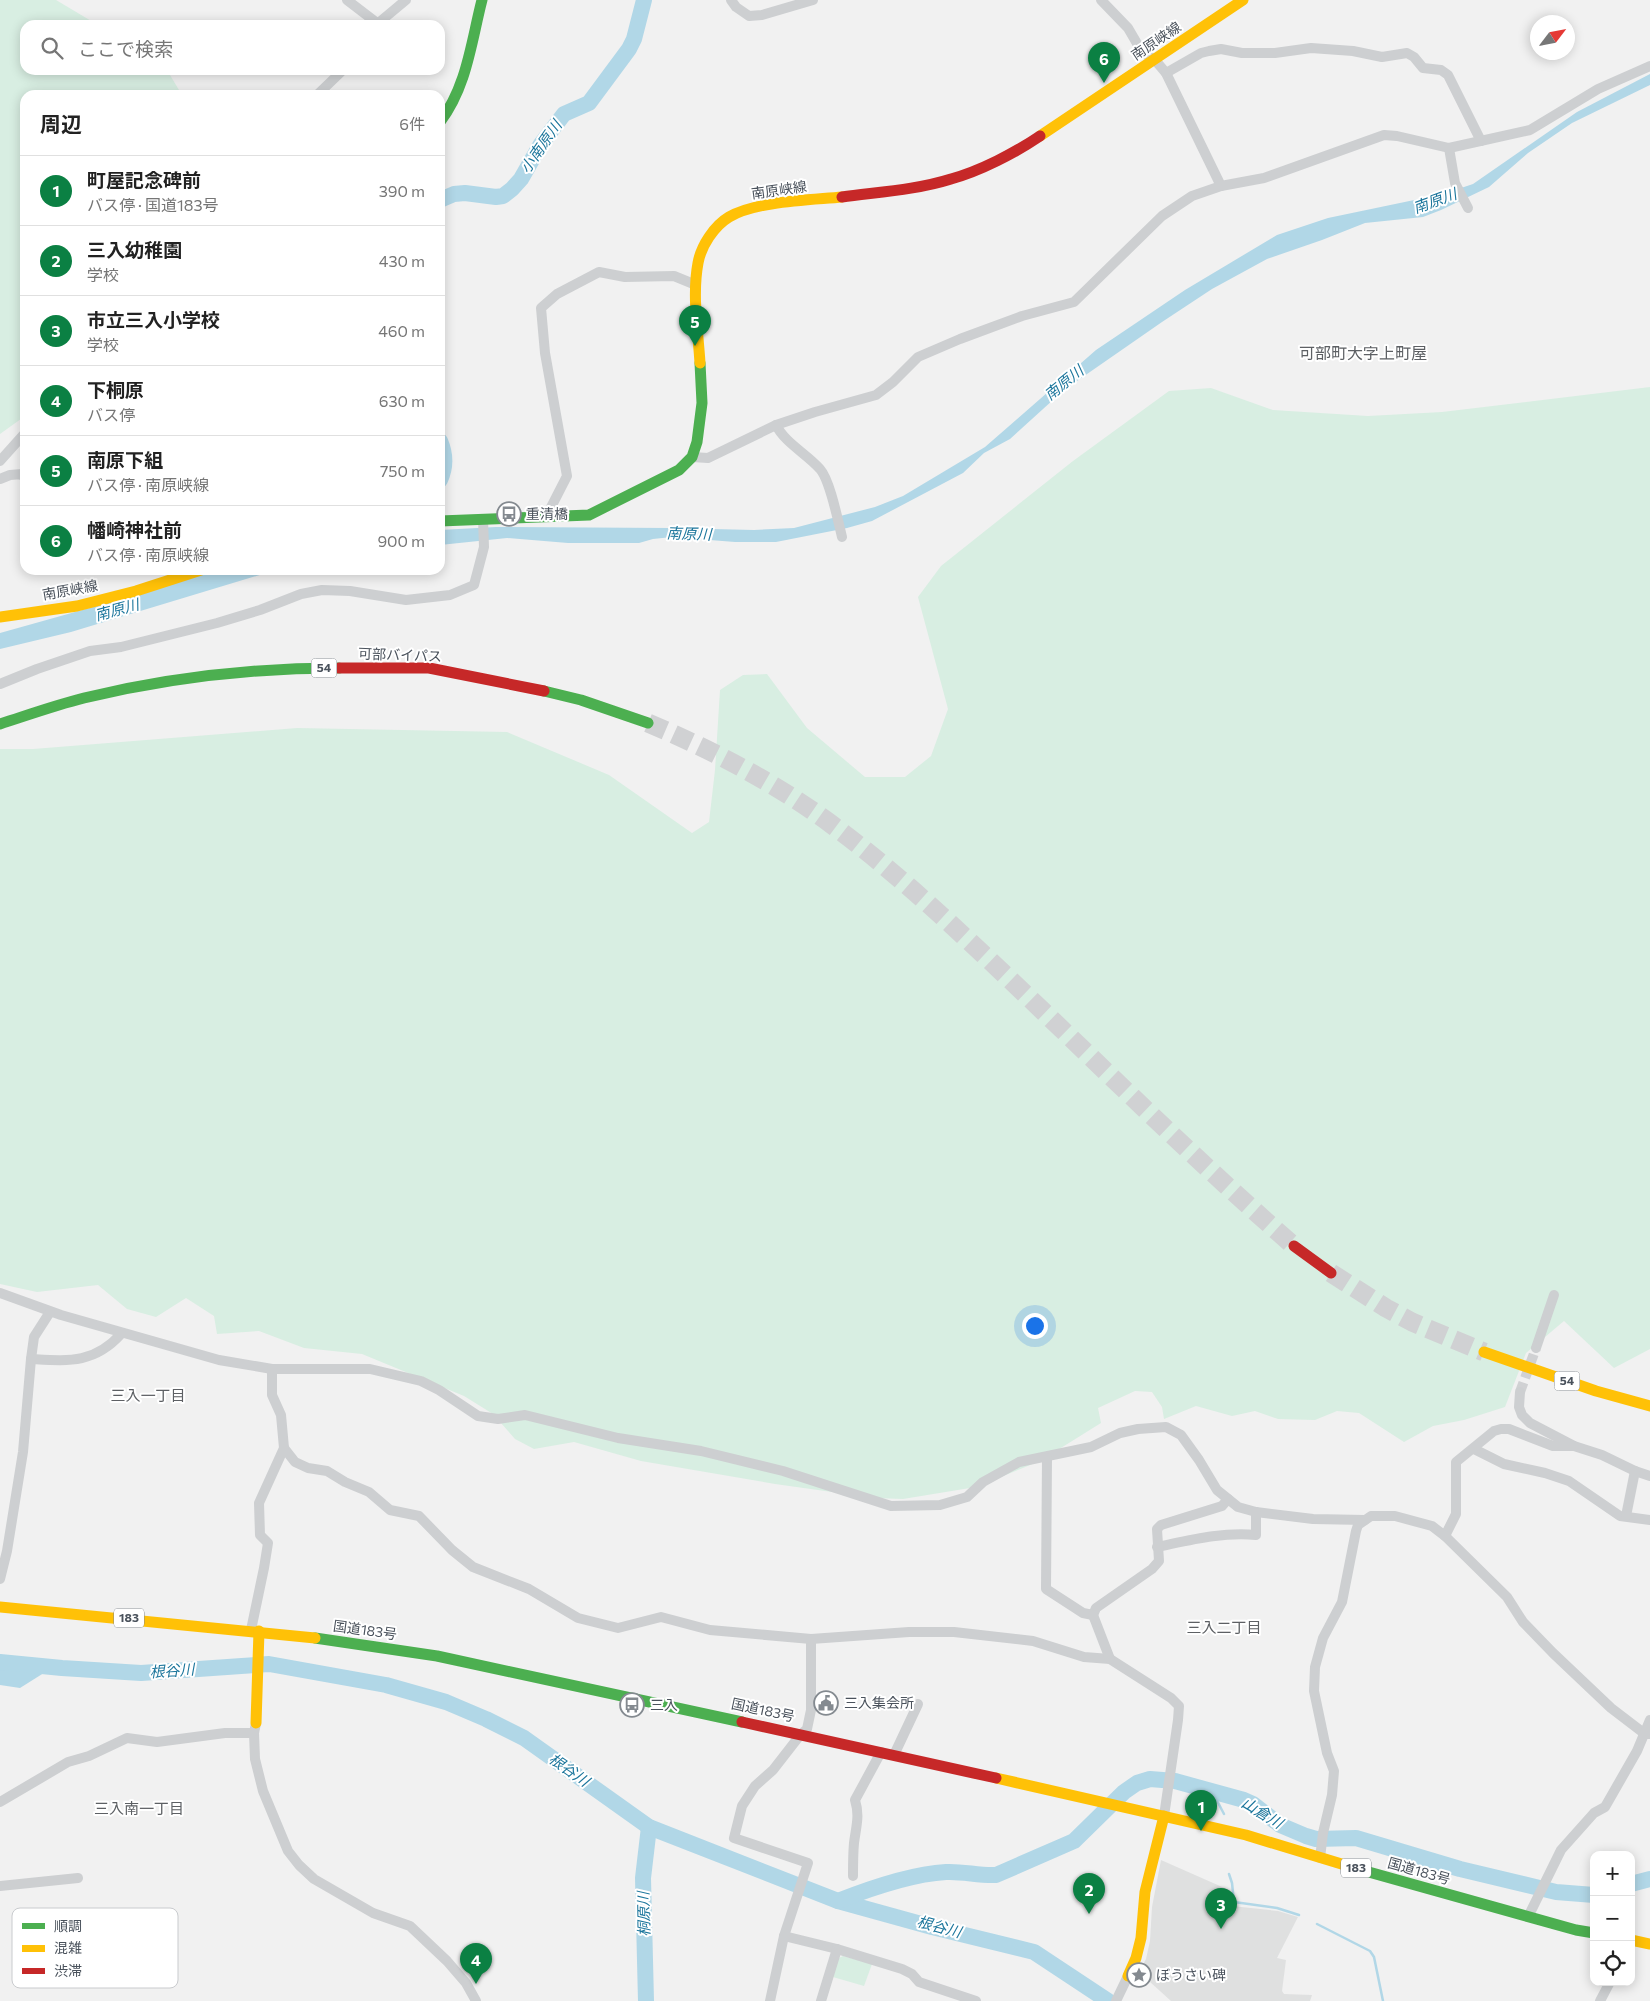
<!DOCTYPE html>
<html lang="ja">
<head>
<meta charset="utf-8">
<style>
	body { margin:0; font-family:Commissioner,"Noto Sans JP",sans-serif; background:#f2f2f2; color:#222 }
	.controls { position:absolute; right:15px; bottom:15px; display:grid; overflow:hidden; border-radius:10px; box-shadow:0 2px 12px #0003 }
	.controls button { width:45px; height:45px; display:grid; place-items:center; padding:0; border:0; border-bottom:1px solid #e0e0e0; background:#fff; color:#222; font:25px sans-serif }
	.compass { position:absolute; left:1530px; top:15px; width:45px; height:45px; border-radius:50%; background:#fff; box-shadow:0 2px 12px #0003; rotate:58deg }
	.you { position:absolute; left:1034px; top:1325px; width:18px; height:18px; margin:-12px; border:4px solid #fff; border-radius:50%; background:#1a73e8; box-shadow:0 0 0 8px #1a73e833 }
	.badge { display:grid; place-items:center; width:32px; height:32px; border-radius:50%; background:#0b8043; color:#fff; font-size:16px; font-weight:700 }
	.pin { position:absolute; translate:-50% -41px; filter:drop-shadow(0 1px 2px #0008) }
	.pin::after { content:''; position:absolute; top:26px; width:18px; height:15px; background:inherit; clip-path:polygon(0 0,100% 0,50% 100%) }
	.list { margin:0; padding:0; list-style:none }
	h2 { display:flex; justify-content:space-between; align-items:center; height:65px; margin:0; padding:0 20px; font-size:21px }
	h2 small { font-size:16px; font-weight:400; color:#767676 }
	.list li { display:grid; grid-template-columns:32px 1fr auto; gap:15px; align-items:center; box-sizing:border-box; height:70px; padding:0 20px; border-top:1px solid #e0e0e0 }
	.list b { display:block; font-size:19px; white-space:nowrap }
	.list p { margin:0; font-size:16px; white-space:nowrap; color:#767676 }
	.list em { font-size:16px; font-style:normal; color:#767676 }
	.icon { flex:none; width:28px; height:28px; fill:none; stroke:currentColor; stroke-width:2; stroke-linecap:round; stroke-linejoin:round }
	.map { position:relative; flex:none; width:1650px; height:2001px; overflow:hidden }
	.search { position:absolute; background:#fff; box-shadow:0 2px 12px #0003; left:20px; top:20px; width:425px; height:55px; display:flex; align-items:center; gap:12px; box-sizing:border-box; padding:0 18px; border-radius:15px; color:#767676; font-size:19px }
	.panel { position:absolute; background:#fff; box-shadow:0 2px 12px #0003; left:20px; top:90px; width:425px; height:485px; border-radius:15px }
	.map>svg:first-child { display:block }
	.education { fill:#dfe0e0 }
	.green { fill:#d8eee2 }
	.water { fill:#b1d7e7 }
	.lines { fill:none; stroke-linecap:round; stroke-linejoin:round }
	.stream { stroke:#b1d7e7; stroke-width:2.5 }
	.river { stroke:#b1d7e7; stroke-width:16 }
	.street-tunnel { stroke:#d0d1d3; stroke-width:10; stroke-dasharray:10 5; stroke-linecap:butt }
	.highway-tunnel { stroke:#d0d1d3; stroke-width:19; stroke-dasharray:19 9; stroke-linecap:butt }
	.street { stroke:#cdcfd1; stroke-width:10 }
	.fast { stroke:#4caf50; stroke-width:11 }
	.slow { stroke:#ffc107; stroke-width:11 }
	.jam { stroke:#c62828; stroke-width:11 }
	.labels { text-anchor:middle; stroke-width:4; stroke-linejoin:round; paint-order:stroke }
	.shield { fill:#fff; stroke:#80868d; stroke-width:1 }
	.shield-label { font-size:12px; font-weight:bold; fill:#4a525c }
	.street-label { font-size:14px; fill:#4a525c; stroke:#fff }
	.poi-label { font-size:14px; fill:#4a525c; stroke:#fff; text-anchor:start }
	.water-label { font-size:15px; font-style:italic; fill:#1c769c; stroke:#fff }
	.neighbourhood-label { font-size:15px; fill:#5d6064; stroke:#fff }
	.quarter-label { font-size:16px; fill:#5d6064; stroke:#fff }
	.key { fill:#fff; stroke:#c9cbce; stroke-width:1 }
	.key-label { font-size:14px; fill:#4a525c }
</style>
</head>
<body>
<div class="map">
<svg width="1650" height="2001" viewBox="0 0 1650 2001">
	<rect width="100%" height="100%" fill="#f1f1f1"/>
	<polygon class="education" points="1161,1860 1229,1890 1229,1904 1232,1906 1278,1911 1298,1917 1277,1958 1286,1960 1282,1991 1284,1994 1312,1995 1310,2001 1171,2001 1139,1972 1146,1959 1150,1941 1152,1907"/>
	<g class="green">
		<polygon points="0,0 56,0 98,25 25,25 25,70 167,70 182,95 25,95 25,416 0,434"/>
		<polygon points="1650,387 1650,1349 1614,1368 1564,1321 1526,1353 1505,1407 1464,1420 1433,1426 1404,1442 1359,1413 1337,1411 1315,1420 1278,1419 1255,1411 1232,1416 1196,1406 1164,1419 1162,1407 1152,1392 1135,1391 1098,1408 1101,1423 1040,1461 976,1487 903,1499 875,1498 775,1484 641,1461 574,1442 534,1449 515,1439 493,1414 464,1396 362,1354 304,1348 259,1331 217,1334 214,1316 186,1298 156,1317 127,1309 98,1285 37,1292 0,1284 0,749 33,749 297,728 507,732 609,775 692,833 709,822 715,770 720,690 743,675 767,674 807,728 865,777 905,777 931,756 948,709 918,597 941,566 1073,461 1169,391 1211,388 1273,410 1368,416 1442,412"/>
		<polygon points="843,1956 872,1964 864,1986 833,1977 837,1959"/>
	</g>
	<g class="water">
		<polygon points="1650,74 1650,85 1572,123 1528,153 1489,187 1441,210 1423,217 1365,223 1322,240 1267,259 1212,289 1162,322 1064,390 1010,439 984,453 963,473 872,521 847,528 776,542 735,542 672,537 653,539 639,543 568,543 507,538 440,545 440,530 496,527 670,528 754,530 794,528 875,507 903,496 985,447 1096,350 1185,290 1277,235 1328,218 1443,194 1473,184 1577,112"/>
		<polygon points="213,570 276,570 71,632 0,649 0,633 150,591"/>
		<polygon points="0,1655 47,1671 20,1688 0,1685"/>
	</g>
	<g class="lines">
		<g class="stream">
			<polyline points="1212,1791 1224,1814"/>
			<polyline points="1229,1874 1232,1883 1234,1902 1277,1908 1299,1915"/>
			<polyline points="1317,1924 1370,1951 1374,1957 1383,2001"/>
		</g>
		<g class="river">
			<polyline points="440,200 454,194 465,193 496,197 503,196 512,189 521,179 541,144 564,114 589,103 629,49 634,39 644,0"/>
			<path d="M440,441C446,455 446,467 440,480"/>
			<polyline points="0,1662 62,1668 141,1673 269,1664 386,1685 446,1702 486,1719 524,1738 649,1827 838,1901 932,1927 1034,1952 1108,2001"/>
			<polyline points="1631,1884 1650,1879"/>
			<path d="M838,1901C871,1888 911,1874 946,1872C963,1871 979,1876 996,1875L1074,1841L1124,1792L1137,1783L1150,1779L1175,1781L1244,1800L1253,1804L1280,1825L1306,1836L1316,1839L1356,1838L1460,1869L1556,1892L1594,1895"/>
			<polyline points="646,2001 643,1878 649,1827"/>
		</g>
		<polyline class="street-tunnel" points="1520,1392 1536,1348"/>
		<g class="highway-tunnel">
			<path d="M648,723C712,750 774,782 831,824C900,875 962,934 1024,993C1113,1078 1201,1165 1294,1246"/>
			<polyline points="1331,1273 1386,1308 1412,1322 1484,1352"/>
		</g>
		<g class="street">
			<polyline points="347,0 377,23"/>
			<polyline points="731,0 736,7 749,16 762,15 813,0"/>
			<polyline points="1101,0 1128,28 1142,52 1155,60 1166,73 1221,186"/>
			<polyline points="376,25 406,0"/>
			<polyline points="1166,73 1201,53 1209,51 1221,49 1242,53 1275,53 1311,48 1353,51 1382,57 1407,53 1414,57 1423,68 1441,70 1448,75 1481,141"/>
			<polyline points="317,95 343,70"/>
			<polyline points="1449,148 1455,183 1468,208"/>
			<path d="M776,425C785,443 807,454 820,469C830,480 838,521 842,537"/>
			<polyline points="692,457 708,458 776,425 815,412 876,395 893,382 918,357 960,339 1022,316 1074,302 1162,216 1192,196 1221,186 1264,178 1384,135 1397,136 1449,148 1530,130 1598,89 1650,66"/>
			<polyline points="0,461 25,433"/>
			<polyline points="0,479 10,475 22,474 25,479"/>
			<polyline points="546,517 567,476 545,353 541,308 557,294 599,272 625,277 674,276 696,285"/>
			<polyline points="0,684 37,669 90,651 121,647 217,623 260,610 301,594 322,590 350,591 406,600 450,595 474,585 484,547 483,519"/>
			<polyline points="0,1293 61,1315 219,1360 272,1369 370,1369 421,1381 439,1390 478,1416 498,1419 525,1415 618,1438 701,1451 783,1471 891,1506 940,1505 967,1497 983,1482 1019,1462 1091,1447 1120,1433 1138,1429 1166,1427 1181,1435 1199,1460 1217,1490 1238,1507 1256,1512 1313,1519 1365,1520"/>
			<polyline points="1536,1348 1554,1295"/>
			<path d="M31,1359C68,1361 94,1364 121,1334"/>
			<polyline points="1520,1392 1519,1407 1522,1415 1530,1423 1574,1446 1602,1455 1635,1471 1650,1476"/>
			<polyline points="284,1448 295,1462 308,1468 327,1471 345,1482 369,1492 390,1510 419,1516 452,1550 473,1567 529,1589 578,1618 618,1628 661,1617 710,1630 811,1639 909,1632 954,1632 1033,1641 1084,1657 1110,1659 1171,1698 1179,1706 1178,1720 1164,1816"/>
			<polyline points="1474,1449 1504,1464 1545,1473 1569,1481 1620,1516 1650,1520"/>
			<polyline points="1047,1458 1046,1589 1083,1613 1093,1615"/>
			<polyline points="1626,1516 1635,1471"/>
			<polyline points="1445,1536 1456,1514 1456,1462 1494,1431 1501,1429 1509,1429 1553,1446 1574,1446"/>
			<path d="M1157,1547C1191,1540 1221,1532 1256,1535V1512"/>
			<polyline points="0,1579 7,1551 23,1452 31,1359 34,1337 50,1312"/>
			<polyline points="1093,1615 1096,1608 1152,1569 1159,1561 1157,1529 1161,1525 1222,1506 1228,1499"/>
			<polyline points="1093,1615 1110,1659"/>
			<polyline points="251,1630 264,1568 268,1543 260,1535 259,1503 284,1448 281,1415 272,1395 272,1369"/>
			<polyline points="256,1723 254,1733 255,1759 263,1791 288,1851 299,1865 314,1879 373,1913 410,1926 447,1961 466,1983 476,2001"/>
			<polyline points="894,1755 918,1704"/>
			<polyline points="0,1802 68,1762 89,1756 127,1738 157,1742 225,1733 254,1733"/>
			<polyline points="1320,1858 1323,1833 1332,1795 1334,1771 1327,1753 1314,1691 1315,1667 1323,1638 1342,1602 1356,1531 1358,1525 1371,1516 1395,1516 1432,1526 1445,1536 1507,1597 1523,1622 1553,1653 1611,1708 1645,1734 1650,1734"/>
			<path d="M853,1876C853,1865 853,1854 854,1843C856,1827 860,1816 855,1800L881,1752"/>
			<polyline points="0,1886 78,1878"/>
			<polyline points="1528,1917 1561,1850 1594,1813 1605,1807 1637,1751 1650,1720"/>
			<polyline points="784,1936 837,1949 902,1969 912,1974 919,1982 976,2001"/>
			<polyline points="770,2001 784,1936 808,1863 734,1838 742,1806 755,1786 773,1770 801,1734 807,1729 811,1710 811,1639"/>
			<polyline points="821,2001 837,1949"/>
			<polyline points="1116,2001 1128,1976"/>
			<polyline points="1600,2001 1610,1982"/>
		</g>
		<g class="fast">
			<path d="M440,122C467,86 471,43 482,0"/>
			<polyline points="440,521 589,515 679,470 692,457 697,442 702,403 700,363"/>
			<polyline points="544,691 581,700 648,723"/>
			<path d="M0,724C28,715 56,705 84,698C167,678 254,668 339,668"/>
			<polyline points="315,1638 437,1656 742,1722"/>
			<polyline points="1358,1869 1576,1930 1594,1933"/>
		</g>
		<g class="slow">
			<polyline points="1040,136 1243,0"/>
			<path d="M700,363C698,331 692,295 698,263C701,246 714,226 729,217C756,201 811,200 842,197"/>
			<polyline points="0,617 77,606 136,591 201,570"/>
			<polyline points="1484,1352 1596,1391 1650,1406"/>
			<polyline points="0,1607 315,1638"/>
			<polyline points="256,1723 259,1631"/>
			<polyline points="996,1778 1246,1835 1358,1869"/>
			<polyline points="1631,1940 1650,1944"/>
			<polyline points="1128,1976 1136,1958 1141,1938 1145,1892 1164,1816"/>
		</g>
		<g class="jam">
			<path d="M842,197C878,192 916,190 951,179C980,171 1015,153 1040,136"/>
			<polyline points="339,668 429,668 544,691"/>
			<polyline points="1294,1246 1331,1273"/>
			<polyline points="742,1722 996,1778"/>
		</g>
	</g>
	<defs>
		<g id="bus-ring" transform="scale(1.25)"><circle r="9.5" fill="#fff" stroke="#848a90" stroke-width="1.5"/><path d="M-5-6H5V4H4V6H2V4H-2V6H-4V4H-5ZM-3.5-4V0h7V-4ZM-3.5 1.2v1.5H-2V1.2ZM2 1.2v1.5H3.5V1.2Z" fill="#848a90"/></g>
		<g id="civic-ring" transform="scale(1.25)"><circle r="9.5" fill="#fff" stroke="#848a90" stroke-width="1.5"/><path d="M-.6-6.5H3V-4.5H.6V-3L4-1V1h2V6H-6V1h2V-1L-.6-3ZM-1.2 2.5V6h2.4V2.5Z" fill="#848a90"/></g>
		<g id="sight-ring" transform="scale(1.25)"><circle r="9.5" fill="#fff" stroke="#848a90" stroke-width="1.5"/><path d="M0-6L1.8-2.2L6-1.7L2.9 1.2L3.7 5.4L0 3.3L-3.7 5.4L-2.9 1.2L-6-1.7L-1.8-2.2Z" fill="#848a90"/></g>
	</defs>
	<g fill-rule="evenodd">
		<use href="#bus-ring" x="509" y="514"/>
		<use href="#civic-ring" x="826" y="1703"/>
		<use href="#bus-ring" x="632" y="1705"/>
		<use href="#sight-ring" x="1139" y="1975"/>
	</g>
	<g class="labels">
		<g class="shield">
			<rect x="311.5" y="658.5" width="25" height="19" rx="4"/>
			<rect x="1554.5" y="1371.5" width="25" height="19" rx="4"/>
			<rect x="114" y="1608.5" width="30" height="19" rx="4"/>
			<rect x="1341" y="1858.5" width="30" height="19" rx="4"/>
		</g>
		<g class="shield-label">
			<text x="324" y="672">54</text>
			<text x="1567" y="1385">54</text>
			<text x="129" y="1622">183</text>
			<text x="1356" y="1872">183</text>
		</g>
		<g class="street-label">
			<text transform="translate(1156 41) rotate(-34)" y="5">南原峡線</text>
			<text transform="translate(779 190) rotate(-8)" y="5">南原峡線</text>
			<text transform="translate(70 590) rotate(-10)" y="5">南原峡線</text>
			<text transform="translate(400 655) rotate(2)" y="5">可部バイパス</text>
			<text transform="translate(365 1630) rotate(8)" y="5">国道183号</text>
			<text transform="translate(763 1710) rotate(12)" y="5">国道183号</text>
			<text transform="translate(1419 1871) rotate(16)" y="5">国道183号</text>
		</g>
		<g class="poi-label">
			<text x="526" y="519">重清橋</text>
			<text x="844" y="1708">三入集会所</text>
			<text x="650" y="1710">三入</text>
			<text x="1156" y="1980">ぼうさい碑</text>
		</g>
		<g class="water-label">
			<text transform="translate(541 147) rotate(-55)" y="5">小南原川</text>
			<text transform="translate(1435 201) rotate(-20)" y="5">南原川</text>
			<text transform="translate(1064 383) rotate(-39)" y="5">南原川</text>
			<text transform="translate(689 534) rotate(2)" y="5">南原川</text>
			<text transform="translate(117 610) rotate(-15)" y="5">南原川</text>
			<text transform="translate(172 1671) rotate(-4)" y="5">根谷川</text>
			<text transform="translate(569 1770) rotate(35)" y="5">根谷川</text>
			<text transform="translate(1262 1813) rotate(31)" y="5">山倉川</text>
			<text transform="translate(644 1914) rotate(-91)" y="5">桐原川</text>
			<text transform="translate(939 1927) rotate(15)" y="5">根谷川</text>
		</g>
		<g class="neighbourhood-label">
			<text x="148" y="1401">三入一丁目</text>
			<text x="1224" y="1633">三入二丁目</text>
			<text x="139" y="1814">三入南一丁目</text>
		</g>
		<g class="quarter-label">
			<text x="1363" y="359">可部町大字上町屋</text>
		</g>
	</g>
	<rect x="12" y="1908" width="166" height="80" rx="8" class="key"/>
	<rect x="22" y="1923" width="23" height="6" fill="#4caf50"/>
	<rect x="22" y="1945" width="23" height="7" fill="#ffc107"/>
	<rect x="22" y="1968" width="23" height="6" fill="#c62828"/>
	<g class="key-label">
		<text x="54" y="1931">順調</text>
		<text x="54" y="1953">混雑</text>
		<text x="54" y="1976">渋滞</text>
	</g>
</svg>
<div class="controls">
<button>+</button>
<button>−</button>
<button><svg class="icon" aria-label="locate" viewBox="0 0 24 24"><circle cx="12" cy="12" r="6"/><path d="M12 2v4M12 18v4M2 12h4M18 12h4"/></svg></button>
</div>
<svg class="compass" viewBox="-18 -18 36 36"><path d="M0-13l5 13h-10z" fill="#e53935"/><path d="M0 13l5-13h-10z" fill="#767676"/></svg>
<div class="you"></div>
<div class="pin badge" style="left:1201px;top:1831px">1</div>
<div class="pin badge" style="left:1089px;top:1914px">2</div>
<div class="pin badge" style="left:1221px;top:1929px">3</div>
<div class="pin badge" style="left:476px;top:1984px">4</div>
<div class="pin badge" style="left:695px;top:346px">5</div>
<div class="pin badge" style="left:1104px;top:83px">6</div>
<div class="search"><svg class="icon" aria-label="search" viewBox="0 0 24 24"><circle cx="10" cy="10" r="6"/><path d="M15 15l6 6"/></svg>ここで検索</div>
<section class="panel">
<h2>周辺<small>6件</small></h2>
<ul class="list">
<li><span class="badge">1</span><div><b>町屋記念碑前</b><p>バス停 · 国道183号</p></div><em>390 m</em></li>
<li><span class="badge">2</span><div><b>三入幼稚園</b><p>学校</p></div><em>430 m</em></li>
<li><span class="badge">3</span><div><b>市立三入小学校</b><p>学校</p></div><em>460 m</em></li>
<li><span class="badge">4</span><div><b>下桐原</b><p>バス停</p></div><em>630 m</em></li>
<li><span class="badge">5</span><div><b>南原下組</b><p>バス停 · 南原峡線</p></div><em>750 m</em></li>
<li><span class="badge">6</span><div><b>幡崎神社前</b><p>バス停 · 南原峡線</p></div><em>900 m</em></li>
</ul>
</section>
</div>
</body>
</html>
